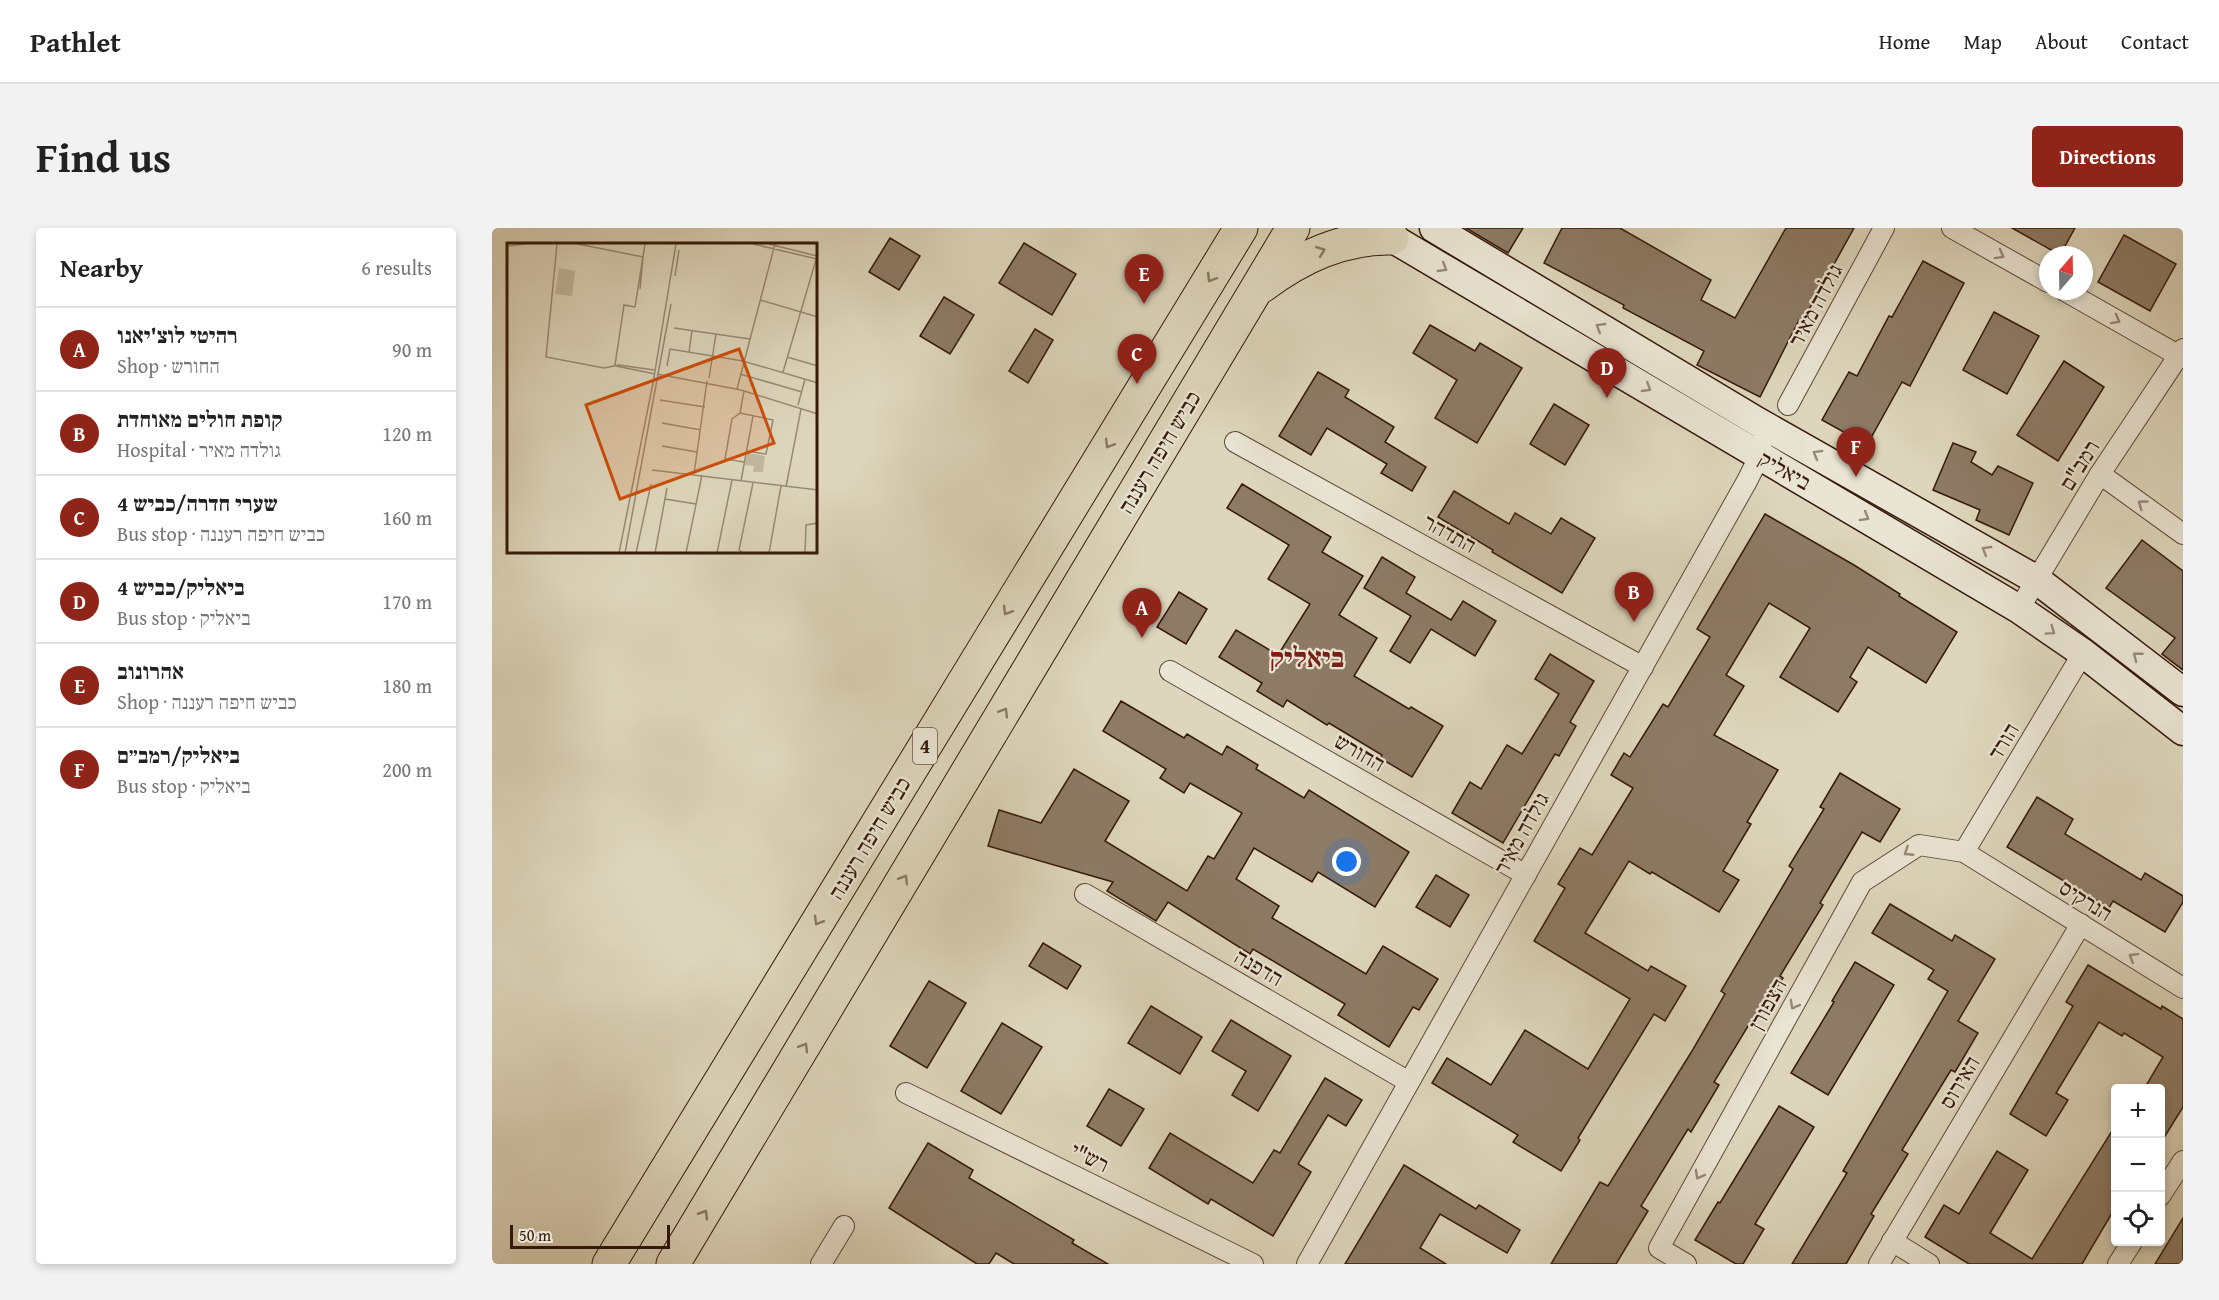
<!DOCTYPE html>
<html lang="en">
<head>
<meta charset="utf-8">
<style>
	body { margin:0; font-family:"Gentium Book Plus","Frank Ruhl Libre",serif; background:#f2f2f2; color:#222 }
	.controls { position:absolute; right:18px; bottom:18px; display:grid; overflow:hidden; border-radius:6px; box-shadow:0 3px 9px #0003 }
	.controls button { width:54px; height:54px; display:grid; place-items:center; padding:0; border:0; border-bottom:2px solid #e0e0e0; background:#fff; color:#222; font:30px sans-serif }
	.compass { position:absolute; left:1547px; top:18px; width:54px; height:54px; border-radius:50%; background:#fff; box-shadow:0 3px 9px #0003; rotate:20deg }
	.scale { position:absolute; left:18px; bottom:15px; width:160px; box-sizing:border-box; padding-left:6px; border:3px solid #361909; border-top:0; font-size:16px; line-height:21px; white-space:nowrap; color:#361909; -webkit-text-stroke:4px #e9e4d3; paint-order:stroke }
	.you { position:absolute; left:855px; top:634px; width:21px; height:21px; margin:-15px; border:4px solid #fff; border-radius:50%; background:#1a73e8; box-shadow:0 0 0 9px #1a73e833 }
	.badge { display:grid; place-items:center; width:39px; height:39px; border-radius:50%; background:#8f2418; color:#fff; font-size:20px; font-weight:700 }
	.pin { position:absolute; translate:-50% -50px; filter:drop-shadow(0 2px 3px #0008) }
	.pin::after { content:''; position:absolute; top:32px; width:21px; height:18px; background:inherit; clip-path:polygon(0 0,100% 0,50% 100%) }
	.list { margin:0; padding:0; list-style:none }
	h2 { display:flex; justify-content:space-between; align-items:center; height:78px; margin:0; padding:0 24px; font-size:26px }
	h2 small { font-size:20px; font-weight:400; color:#767676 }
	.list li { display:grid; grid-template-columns:39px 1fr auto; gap:18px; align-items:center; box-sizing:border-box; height:84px; padding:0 24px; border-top:2px solid #e0e0e0 }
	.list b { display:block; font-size:22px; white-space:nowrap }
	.list p { margin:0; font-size:20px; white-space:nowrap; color:#767676 }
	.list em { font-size:20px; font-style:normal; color:#767676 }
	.icon { flex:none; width:33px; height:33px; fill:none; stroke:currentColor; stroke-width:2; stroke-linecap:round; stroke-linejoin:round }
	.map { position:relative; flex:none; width:1691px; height:1036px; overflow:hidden; border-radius:6px }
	header { display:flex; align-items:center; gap:36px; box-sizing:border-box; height:84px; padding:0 30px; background:#fff; border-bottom:2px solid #e0e0e0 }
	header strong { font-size:28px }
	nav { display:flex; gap:33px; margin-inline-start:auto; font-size:21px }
	.intro { display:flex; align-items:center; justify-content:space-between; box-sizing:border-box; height:144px; padding:0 36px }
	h1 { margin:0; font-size:42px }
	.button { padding:15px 27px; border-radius:6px; background:#8f2418; color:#fff; font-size:21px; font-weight:700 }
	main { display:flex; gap:36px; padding:0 36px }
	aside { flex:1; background:#fff; border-radius:6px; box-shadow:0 3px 9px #0003 }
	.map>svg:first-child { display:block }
	.building { fill:#8d7b66; stroke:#361909; stroke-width:1.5 }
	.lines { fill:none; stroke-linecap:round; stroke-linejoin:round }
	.street-casing { stroke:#604836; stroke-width:22 }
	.secondary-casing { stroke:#361909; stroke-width:31 }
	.highway-casing { stroke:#361909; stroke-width:35 }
	.street { stroke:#e9e4d3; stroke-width:20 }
	.secondary { stroke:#e9e4d3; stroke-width:28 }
	.highway { stroke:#ddd6bc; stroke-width:33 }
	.oneway { stroke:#8a7862 }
	.oneway2 { stroke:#988978 }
	.labels { text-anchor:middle; stroke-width:4.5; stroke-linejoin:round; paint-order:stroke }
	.shield { fill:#e9e4d3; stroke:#6c5646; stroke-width:1.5 }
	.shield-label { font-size:21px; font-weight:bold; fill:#361909 }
	.street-label { font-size:22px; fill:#361909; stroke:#e9e4d3 }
	.district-label { font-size:28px; font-weight:bold; fill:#7a1f14; stroke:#e9e4d3 }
	.inset-road { fill:none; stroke:#9a8a74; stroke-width:1.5 }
	.view { fill:#cd4f0c; fill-opacity:0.15; stroke:#cd4f0c; stroke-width:3 }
	.inset-edge { fill:none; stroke:#361909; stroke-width:3 }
</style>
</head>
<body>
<header>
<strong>Pathlet</strong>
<nav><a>Home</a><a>Map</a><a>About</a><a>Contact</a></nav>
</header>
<div class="intro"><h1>Find us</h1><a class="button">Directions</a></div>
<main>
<aside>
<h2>Nearby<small>6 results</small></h2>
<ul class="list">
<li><span class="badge">A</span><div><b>רהיטי לוצ'יאנו</b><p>Shop · החורש</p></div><em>90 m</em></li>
<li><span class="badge">B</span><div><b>קופת חולים מאוחדת</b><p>Hospital · גולדה מאיר</p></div><em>120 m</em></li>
<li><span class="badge">C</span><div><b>שערי חדרה/כביש 4</b><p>Bus stop · כביש חיפה רעננה</p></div><em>160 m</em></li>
<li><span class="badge">D</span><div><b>ביאליק/כביש 4</b><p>Bus stop · ביאליק</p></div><em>170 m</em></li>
<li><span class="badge">E</span><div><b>אהרונוב</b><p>Shop · כביש חיפה רעננה</p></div><em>180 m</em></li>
<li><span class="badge">F</span><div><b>ביאליק/רמב״ם</b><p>Bus stop · ביאליק</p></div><em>200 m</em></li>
</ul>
</aside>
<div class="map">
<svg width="1691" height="1036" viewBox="0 0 1691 1036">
	<rect width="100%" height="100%" fill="#ddd6bc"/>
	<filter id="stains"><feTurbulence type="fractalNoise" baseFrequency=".00333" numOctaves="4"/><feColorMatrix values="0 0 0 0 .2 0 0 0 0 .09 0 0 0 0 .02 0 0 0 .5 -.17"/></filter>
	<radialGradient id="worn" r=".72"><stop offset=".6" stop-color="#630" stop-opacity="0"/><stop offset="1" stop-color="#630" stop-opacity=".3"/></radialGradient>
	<g class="building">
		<polygon points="974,0 1031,0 1016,25"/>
		<polygon points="1070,0 1128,0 1219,52 1209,72 1243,90 1294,0 1362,0 1310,94 1307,92 1268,169 1205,137 1212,123 1131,80 1132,77 1052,35"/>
		<polygon points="1520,0 1583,0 1568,27"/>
		<polygon points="1632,7 1684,36 1658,83 1606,54"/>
		<polygon points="398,10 428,28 407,62 377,44"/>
		<polygon points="532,15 584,46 560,87 507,55"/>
		<polygon points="1431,33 1472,55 1418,158 1410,154 1375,217 1330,192 1357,144 1365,148 1397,88 1400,89"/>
		<polygon points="452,69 482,87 458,126 428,108"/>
		<polygon points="1502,84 1547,108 1515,166 1471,142"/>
		<polygon points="938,97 983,123 988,115 1030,140 985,215 943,190 965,152 921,125"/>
		<polygon points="543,101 561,112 536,155 517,143"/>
		<polygon points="1572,133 1612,159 1566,233 1525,207"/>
		<polygon points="826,144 857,162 853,169 902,199 893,214 934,239 920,263 889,245 895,236 835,200 819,227 787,208"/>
		<polygon points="1062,176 1097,197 1073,237 1038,216"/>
		<polygon points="1461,215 1484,224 1479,234 1500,247 1506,238 1541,255 1517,307 1484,292 1488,282 1441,262"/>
		<polygon points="750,256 839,309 830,324 871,348 847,387 885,410 862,448 917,481 919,479 951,498 920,549 888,530 890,527 837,495 835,497 795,472 791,479 765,463 770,455 727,429 744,402 786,427 818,376 776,351 797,317 735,280"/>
		<polygon points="962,263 1017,296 1023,285 1059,306 1069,290 1103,310 1070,365 1000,324 1001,322 946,289"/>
		<polygon points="1273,286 1362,337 1408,366 1407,368 1465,404 1434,455 1376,419 1358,449 1365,454 1346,484 1288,449 1318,400 1277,375 1234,447 1252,458 1222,507 1286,542 1255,594 1259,596 1231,643 1247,652 1227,684 1160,644 1158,646 1137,633 1093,705 1156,743 1159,738 1194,758 1173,793 1162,786 1086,910 1088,912 1069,943 1021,914 1026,907 940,855 955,830 999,857 1033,802 1096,841 1138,771 1042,713 1073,660 1066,656 1088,620 1100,627 1141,560 1119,547 1132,525 1138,529 1171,476 1176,479 1218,409 1205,401"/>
		<polygon points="1650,312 1691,343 1691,442 1670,426 1683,410 1614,360"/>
		<polygon points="890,329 923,349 914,365 959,392 971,373 1004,393 983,428 939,401 918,435 898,423 919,388 872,360"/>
		<polygon points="687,364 715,381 694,416 665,399"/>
		<polygon points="1058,426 1102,453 1078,494 1084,498 1067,528 1063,526 1011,615 960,585 978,554 989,561 1015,517 1030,526 1067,466 1043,451"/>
		<polygon points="629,473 692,510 695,506 730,527 735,518 766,537 764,541 812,570 817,562 917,624 883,679 826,644 820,654 762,620 744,651 787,678 780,690 874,746 891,718 946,751 927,782 921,779 897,819 846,787 853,776 761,721 758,726 676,674 664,693 615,663 621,654 496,618 507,582 549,595 582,541 637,573 613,613 695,663 716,628 722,631 750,585 698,555 692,565 668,550 674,541 611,503"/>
		<polygon points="1348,545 1408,581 1388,614 1370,604 1328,675 1331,677 1288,748 1291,750 1268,787 1264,785 1222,854 1227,857 1199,904 1196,901 1149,978 1156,983 1124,1036 1059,1036 1108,954 1116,958 1200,823 1233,766 1229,763 1301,641 1297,638 1332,581 1328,579"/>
		<polygon points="1545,569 1581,591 1573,606 1649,652 1653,645 1691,668 1691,674 1673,704 1621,673 1617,680 1515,619"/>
		<polygon points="944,647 977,667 958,699 924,679"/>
		<polygon points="1398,676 1460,713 1463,707 1503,731 1466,793 1486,805 1463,844 1459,842 1410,922 1416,926 1379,986 1382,988 1354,1036 1300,1036 1355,945 1351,943 1456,763 1436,751 1442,742 1380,705"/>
		<polygon points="551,715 589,738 575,761 537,738"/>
		<polygon points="1363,734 1402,757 1336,867 1299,845 1342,774 1340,773"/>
		<polygon points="1596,737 1669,781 1670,778 1691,791 1691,879 1668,916 1668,861 1652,861 1671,829 1632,805 1630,808 1607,794 1564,865 1576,872 1554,908 1518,886 1581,778 1574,774"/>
		<polygon points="437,753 474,775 435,840 398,818"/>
		<polygon points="659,778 710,809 688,846 636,815"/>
		<polygon points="739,792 799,828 766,883 740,867 754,843 720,823"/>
		<polygon points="510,795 550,819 509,886 469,863"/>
		<polygon points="833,850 870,872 854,898 836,887 806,936 819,944 781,1008 719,971 716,976 657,940 678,905 761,955 782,922 788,925"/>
		<polygon points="617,861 652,881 629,918 595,898"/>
		<polygon points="1287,878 1322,899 1263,996 1272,1001 1251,1036 1244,1036 1203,1012 1226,974 1228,975"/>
		<polygon points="1623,898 1623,980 1590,1036 1477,1036 1433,1009 1452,977 1467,986 1505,923 1536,942 1498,1005 1540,1031"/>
		<polygon points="436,915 481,942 477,950 582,1012 580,1015 616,1036 522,1036 504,1025 497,1036 485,1036 397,980"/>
		<polygon points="912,937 984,981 987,977 1028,1002 1015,1025 948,986 928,1020 954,1036 853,1036"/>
		<polygon points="1691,990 1691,1036 1663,1036"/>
	</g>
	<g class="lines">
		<g class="street-casing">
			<g id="street">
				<polyline points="1460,0 1556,54"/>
				<polyline points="1573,63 1691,130"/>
				<polyline points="1296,177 1392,0"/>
				<polyline points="743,214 1151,439"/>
				<polyline points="1608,246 1691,306"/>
				<polyline points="1527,381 1608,246 1691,121"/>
				<polyline points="678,443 1034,647"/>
				<polyline points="1472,624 1591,425"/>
				<polyline points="593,666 917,854"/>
				<polyline points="414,865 761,1036"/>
				<polyline points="1668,968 1691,933"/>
				<polyline points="1400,1013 1437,1036"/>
				<polyline points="329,1036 352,998"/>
				<polyline points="815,1036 1255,253 1268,227 1269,215"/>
				<polyline points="1194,1036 1167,1020 1370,654 1427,617 1472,624 1691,760"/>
				<polyline points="1387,1036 1589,696"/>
				<polyline points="1626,1036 1640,1014"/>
			</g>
		</g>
		<g class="secondary-casing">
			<g id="secondary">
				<polyline points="883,0 1527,381 1591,425 1691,503"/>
				<polyline points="942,0 1266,194 1545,352 1691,464"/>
			</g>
		</g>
		<g class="highway-casing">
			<g id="highway">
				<path d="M770,58C809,29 851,9 900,10"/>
				<polyline points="117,1036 749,0"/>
				<polyline points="181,1036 801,0"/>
			</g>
		</g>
		<use href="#street" class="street"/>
		<use href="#secondary" class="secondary"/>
		<use href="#highway" class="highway"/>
	</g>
	<defs><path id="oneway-chevron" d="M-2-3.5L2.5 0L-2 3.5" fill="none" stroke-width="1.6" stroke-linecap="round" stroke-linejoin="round" transform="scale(1.5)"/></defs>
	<g class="oneway">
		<use href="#oneway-chevron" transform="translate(829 23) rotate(-20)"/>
		<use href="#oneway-chevron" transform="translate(719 50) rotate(122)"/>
		<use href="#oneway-chevron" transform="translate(617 216) rotate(121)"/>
		<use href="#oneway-chevron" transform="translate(515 383) rotate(121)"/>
		<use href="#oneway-chevron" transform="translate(512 484) rotate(-59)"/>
		<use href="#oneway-chevron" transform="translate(412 651) rotate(-59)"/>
		<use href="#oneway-chevron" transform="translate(326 693) rotate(121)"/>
		<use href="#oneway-chevron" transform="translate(312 819) rotate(-59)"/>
		<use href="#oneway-chevron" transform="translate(212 986) rotate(-59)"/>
	</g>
	<g class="oneway2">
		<use href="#oneway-chevron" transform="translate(1508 27) rotate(29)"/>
		<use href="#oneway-chevron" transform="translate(951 40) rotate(31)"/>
		<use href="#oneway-chevron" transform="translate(1624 92) rotate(29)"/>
		<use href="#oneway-chevron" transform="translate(1108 99) rotate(-149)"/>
		<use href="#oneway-chevron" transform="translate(1155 160) rotate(31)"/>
		<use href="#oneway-chevron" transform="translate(1325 226) rotate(-150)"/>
		<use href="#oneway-chevron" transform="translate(1650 276) rotate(-144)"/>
		<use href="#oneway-chevron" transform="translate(1373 289) rotate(31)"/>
		<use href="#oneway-chevron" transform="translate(1494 322) rotate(-149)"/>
		<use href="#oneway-chevron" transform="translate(1559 403) rotate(35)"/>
		<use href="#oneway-chevron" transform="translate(1645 428) rotate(-142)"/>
		<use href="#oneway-chevron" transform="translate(1416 624) rotate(147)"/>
		<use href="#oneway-chevron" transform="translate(1641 729) rotate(-148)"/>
		<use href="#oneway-chevron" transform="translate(1302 777) rotate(119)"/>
		<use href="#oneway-chevron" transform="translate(1207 947) rotate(119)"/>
	</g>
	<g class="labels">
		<rect class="shield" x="421" y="500" width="24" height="36" rx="4.5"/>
		<g class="shield-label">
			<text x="433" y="525">4</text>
		</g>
		<g class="street-label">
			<text transform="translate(1323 77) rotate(-62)" y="8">גולדה מאיר</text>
			<text transform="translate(667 224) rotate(-59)" y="8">כביש חיפה רעננה</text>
			<text transform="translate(1587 237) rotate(-58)" y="8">רמב"ם</text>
			<text transform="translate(1293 242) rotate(30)" y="8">ביאליק</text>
			<text transform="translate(958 305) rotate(29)" y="8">התדהר</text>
			<text transform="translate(1511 513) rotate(-59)" y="8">הורד</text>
			<text transform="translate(868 524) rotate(30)" y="8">החורש</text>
			<text transform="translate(1029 605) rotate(-61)" y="8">גולדה מאיר</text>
			<text transform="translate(377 610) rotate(-59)" y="8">כביש חיפה רעננה</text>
			<text transform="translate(1594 672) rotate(32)" y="8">הנרקיס</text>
			<text transform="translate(767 739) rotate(30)" y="8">הדפנה</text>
			<text transform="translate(1275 776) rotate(-61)" y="8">הצפורן</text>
			<text transform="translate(1467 854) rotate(-59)" y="8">האירוס</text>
			<text transform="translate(598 929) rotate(26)" y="8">רש"י</text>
		</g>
		<g class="district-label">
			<text x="815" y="439">ביאליק</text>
		</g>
	</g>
	<g transform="translate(15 15)">
		<rect width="310" height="310" fill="#ddd6bc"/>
		<path d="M52,25L68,28L65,53L48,51ZM240,210L258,213L256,229H246L247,223L238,222Z" fill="#c1b69e"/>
		<path class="inset-road" d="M50,1L39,114L97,125L112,122L147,127M71,1L136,14M246,1L310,16M262,1L310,13M0,3L18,1M168,33L172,7M133,46L136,14M253,57L311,74M128,64L138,1M167,85L243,96M182,109L185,88M280,114L311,123M108,122L117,62L128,64M109,123L148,131M160,123L163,106L236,118L311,140M276,129L311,10M150,131L234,147L311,171M233,131L295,149M202,135L209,91M230,146L268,1M153,157L198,164M291,162L298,136M233,170L266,177L259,211L239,208M233,170L225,176L218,216L237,219M233,170L237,148M155,180L194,187M155,203L190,209M145,227L311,247M187,231L200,138M234,238L246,173M279,244L294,166M158,256L189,261M112,310L146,140L169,1M118,310L164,61M129,310L144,241M148,310L160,245M179,310L195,232M210,310L225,237M236,310L232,307L246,240M262,310L274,243M298,310L299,282L311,280"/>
		<path class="view" d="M232,106L267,200L113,256L79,162Z"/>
		<rect width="310" height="310" class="inset-edge"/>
	</g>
	<rect width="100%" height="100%" filter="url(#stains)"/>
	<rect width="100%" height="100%" fill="url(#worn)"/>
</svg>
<div class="controls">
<button>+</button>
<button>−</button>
<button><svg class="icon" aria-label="locate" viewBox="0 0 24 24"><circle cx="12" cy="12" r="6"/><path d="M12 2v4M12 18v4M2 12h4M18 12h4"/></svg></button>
</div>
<svg class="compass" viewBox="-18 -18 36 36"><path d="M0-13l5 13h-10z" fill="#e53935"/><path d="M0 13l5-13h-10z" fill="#767676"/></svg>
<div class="scale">50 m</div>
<div class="you"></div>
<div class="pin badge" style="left:650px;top:410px">A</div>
<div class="pin badge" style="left:1142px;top:394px">B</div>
<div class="pin badge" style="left:645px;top:156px">C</div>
<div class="pin badge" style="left:1115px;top:170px">D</div>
<div class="pin badge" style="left:652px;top:76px">E</div>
<div class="pin badge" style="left:1364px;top:249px">F</div>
</div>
</main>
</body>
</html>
